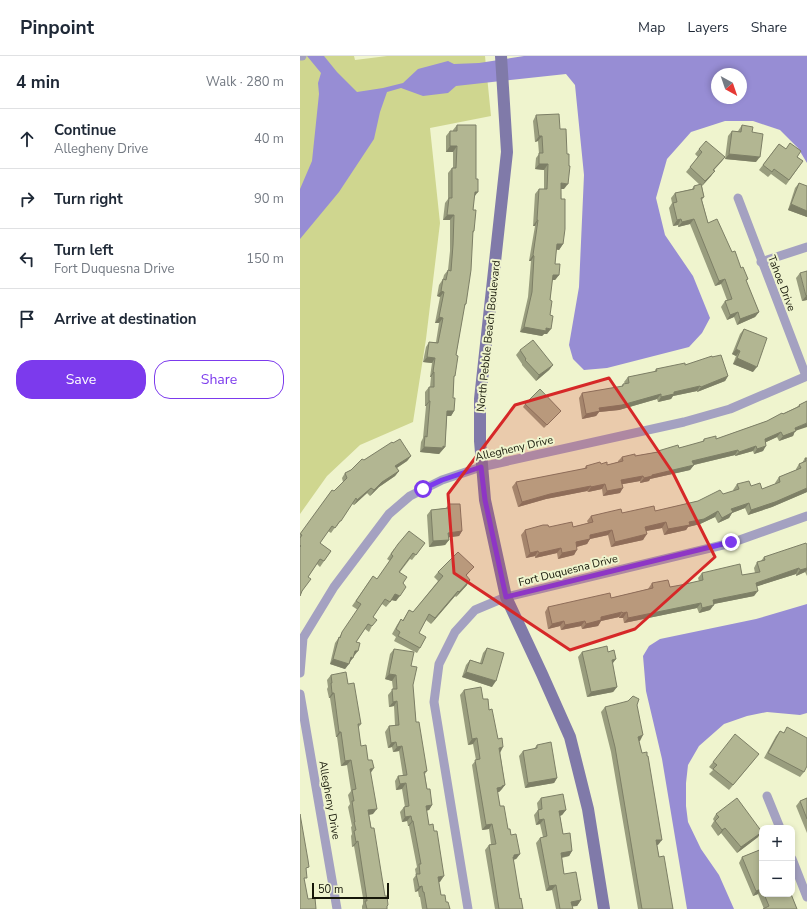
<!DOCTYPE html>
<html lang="en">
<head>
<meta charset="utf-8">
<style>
	body { margin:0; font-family:"Nunito Sans",sans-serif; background:#f2f2f3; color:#1f2937 }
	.controls { position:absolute; right:12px; bottom:12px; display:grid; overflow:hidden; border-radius:8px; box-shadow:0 2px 6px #0003 }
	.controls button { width:36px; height:36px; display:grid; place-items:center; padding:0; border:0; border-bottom:1px solid #e0e1e3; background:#fff; color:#1f2937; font:20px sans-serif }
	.compass { position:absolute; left:411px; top:12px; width:36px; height:36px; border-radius:50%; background:#fff; box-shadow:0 2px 6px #0003; rotate:140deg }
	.scale { position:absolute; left:12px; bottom:10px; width:77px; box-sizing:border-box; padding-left:4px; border:2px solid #161709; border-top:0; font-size:11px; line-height:14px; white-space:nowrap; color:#161709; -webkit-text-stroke:3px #eff4ce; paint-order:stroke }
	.stop { position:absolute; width:12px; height:12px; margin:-9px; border:3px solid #7c3aed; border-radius:50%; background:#fff }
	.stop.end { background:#7c3aed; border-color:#fff; box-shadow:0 1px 4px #0008 }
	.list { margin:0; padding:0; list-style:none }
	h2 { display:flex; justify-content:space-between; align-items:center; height:52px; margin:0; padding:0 16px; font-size:17px }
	h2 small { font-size:13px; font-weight:400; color:#747a83 }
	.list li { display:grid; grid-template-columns:26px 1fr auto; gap:12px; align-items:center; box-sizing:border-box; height:60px; padding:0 16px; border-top:1px solid #e0e1e3 }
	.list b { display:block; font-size:15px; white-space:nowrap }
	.list p { margin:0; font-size:13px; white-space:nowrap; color:#747a83 }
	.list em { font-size:13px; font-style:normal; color:#747a83 }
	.actions { display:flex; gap:8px; padding:12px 16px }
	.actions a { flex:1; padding:9px 0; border:1px solid #7c3aed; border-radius:16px; text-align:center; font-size:14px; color:#7c3aed }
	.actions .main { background:#7c3aed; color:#fff }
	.icon { flex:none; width:22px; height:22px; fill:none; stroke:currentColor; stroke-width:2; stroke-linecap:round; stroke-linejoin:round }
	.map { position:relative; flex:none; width:507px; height:853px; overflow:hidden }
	header { display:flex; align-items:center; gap:24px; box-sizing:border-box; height:56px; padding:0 20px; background:#fff; border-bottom:1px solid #e0e1e3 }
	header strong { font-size:19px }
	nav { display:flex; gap:22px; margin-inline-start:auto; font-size:14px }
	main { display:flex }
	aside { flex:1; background:#fff }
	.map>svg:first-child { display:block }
	.green { fill:#cfd68f }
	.water { fill:#978dd4; fill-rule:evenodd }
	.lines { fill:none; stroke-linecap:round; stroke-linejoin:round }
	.street { stroke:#a4a1c1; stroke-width:9 }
	.secondary { stroke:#807aa9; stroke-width:12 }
	.wall { fill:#999d7e }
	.shaded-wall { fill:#7d7f66 }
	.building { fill:#b2b692; stroke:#7d7f66 }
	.route { stroke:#7c3aed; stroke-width:5 }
	.marked { fill:#d62828; fill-opacity:0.2; stroke:#d62828; stroke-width:3; stroke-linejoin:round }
	.labels { text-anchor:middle; stroke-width:4; stroke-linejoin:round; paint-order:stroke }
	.street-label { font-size:11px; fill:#161709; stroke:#eff4ce }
</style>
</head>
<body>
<header>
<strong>Pinpoint</strong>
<nav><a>Map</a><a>Layers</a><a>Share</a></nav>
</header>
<main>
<aside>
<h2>4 min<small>Walk · 280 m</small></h2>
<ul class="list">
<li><svg class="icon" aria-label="ahead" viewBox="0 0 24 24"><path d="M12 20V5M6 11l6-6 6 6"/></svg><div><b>Continue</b><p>Allegheny Drive</p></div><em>40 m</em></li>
<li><svg class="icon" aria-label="right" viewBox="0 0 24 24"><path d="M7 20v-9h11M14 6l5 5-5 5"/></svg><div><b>Turn right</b></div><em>90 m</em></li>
<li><svg class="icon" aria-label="left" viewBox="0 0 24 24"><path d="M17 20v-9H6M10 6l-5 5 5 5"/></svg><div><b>Turn left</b><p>Fort Duquesna Drive</p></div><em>150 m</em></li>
<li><svg class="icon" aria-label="arrive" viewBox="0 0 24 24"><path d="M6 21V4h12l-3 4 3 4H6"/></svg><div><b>Arrive at destination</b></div></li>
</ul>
<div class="actions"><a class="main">Save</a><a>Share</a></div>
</aside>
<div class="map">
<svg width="507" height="853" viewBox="0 0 507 853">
	<rect width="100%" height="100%" fill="#eff4ce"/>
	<polygon class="green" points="0,0 54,0 55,4 87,0 185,0 191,60 130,72 140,167 126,283 113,366 60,389 27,420 0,458"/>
	<g class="water">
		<path d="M7,0H24L37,16L57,36L83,32L103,27L118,13L148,5L154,8L179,7L224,0H507V107L498,92L480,74L453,65H425L391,76L367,103L356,142L365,179L393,220L410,262L402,277L389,291L307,312L284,314L273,303L269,289L279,231L284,119L275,29L266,18L156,30L148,37L123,40L101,32L87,36L80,56L74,83L39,136L0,183V133L12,105L19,38L18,27L21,17ZM417,18H441V42H417Z"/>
		<polygon points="507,548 507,657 500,659 467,656 447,660 424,668 399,690 388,709 386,727 386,750 388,766 401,793 419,819 434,853 387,853 362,703 346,635 343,600 349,590 360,583 456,563"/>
	</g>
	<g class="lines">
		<g class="street">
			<polyline points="0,0 2,0"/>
			<polyline points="438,142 506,320"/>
			<polyline points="461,206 507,191"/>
			<polyline points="0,617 3,582 34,531 89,458 110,440 142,424 181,411 384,366 430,353 507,320"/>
			<polyline points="0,638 37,853"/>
			<polyline points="467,740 480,772"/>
			<polyline points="492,803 507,841"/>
			<polyline points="168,853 134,646 139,608 155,576 175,554 206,541 431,487 507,460"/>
		</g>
		<polyline class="secondary" points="201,0 207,96 180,343 180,385 185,444 206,541 242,618 270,681 288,753 304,853"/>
	</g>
	<g class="wall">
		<polygon points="236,59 260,73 264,133 261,133 263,188 259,194 256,193 255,208 259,219 255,224 252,224 250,244 250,259 247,278 244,278 242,280 220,276 228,241 231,205 229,205 235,170 233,170 235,138 239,133 244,133 244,114 235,113 236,102 239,98 238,85 235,86 233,65"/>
		<polygon points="157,69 174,141 173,154 174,175 173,177 166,248 164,251 156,299 154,322 153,342 154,355 151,360 147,360 145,391 139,398 120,396 121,386 123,382 126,350 125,350 125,336 129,331 130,331 131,321 130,321 132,307 123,306 126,291 129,286 136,286 139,267 135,267 140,241 137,240 139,229 143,223 144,219 148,214 150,195 150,164 143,164 145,147 148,143 148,117 152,112 153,112 153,96 146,96 146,80 150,75 153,75 153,74"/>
		<polygon points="442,69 452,76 456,106 425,103 428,80 432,75 438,75"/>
		<polygon points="479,88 503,105 486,129 471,118 468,121 459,114"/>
		<polygon points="399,93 425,101 421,106 414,114 411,120 402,130 404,141 402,144 408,167 432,196 448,223 446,225 459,256 455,261 437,269 434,261 427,264 421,251 425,245 427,244 421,228 415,230 390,168 378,171 378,169 373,170 369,152 372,147 371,142 375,137 392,133 394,130 400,129 386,116 398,101 395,98"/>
		<polygon points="499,127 507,130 507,161 488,154 495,132"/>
		<polygon points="500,217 507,244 502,245 496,222"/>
		<polygon points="444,273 453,316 433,308 436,300 432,298 440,278"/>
		<polygon points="220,294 253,309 249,314 236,325 222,309 222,308 216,299"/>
		<polygon points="412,301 428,320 425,325 397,336 397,335 373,340 371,343 358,346 357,343 319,354 299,356 296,360 282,363 279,342 282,337 321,331 323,328 325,328 324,326 328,321 354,316 356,313 385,309"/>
		<polygon points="507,345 493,380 479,385 477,381 466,386 463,395 454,398 453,395 435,400 435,399 394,409 390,414 350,423 349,425 340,427 340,425 322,428 320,437 303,440 302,433 288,436 287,435 246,443 218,451 212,431 216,426 284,413 286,410 301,408 307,409 318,406 318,405 322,401 335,400 357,396 358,395 379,392 402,386 404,383 416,383 467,365 497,351 499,349"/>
		<polygon points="225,348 258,358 244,372 223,351"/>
		<polygon points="93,387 111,400 107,405 97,412 99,415 95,420 79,431 70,440 67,437 54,449 52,448 37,470 36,470 31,477 28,475 20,487 31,495 20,511 17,508 8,521 0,540 0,479 32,434 34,435 43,426 42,422 45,417 51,414 64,404"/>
		<polygon points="505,402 507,402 507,436 472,451 448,459 445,452 432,457 429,462 418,467 415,461 400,468 388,471 386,474 364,479 362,472 346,475 343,484 311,491 308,479 290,483 287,488 277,491 274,499 258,503 257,497 235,502 235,500 226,502 221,479 225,474 249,471 273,471 288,467 287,465 291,460 322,457 355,455 398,445 423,438 434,435 433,434 437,428 451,430 462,433 475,428 475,427 479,421 496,414 496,413 499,408 502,407"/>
		<polygon points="149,448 162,475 159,480 149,481 149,484 145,489 129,491 127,459 131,454 146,452"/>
		<polygon points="125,487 112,504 110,503 100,516 103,527 96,545 92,544 86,551 82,548 73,561 72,570 69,576 65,573 56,586 54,600 45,613 30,608 35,587 58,554 52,550 73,520 77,523 90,505 87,503 94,493"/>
		<polygon points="507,489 507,520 505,516 496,520 496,518 457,530 454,540 413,548 410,554 399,557 397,552 324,567 323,562 319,562 319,561 301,565 298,570 282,573 281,570 261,574 260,570 248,573 245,556 248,551 311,542 348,533 352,527 370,531 381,529 399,525 398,522 402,517 442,519 455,517 454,512 457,506 461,505 464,501"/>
		<polygon points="174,511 166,520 167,529 156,541 155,540 131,568 126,564 119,577 120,592 117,597 94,585 96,581 92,578 97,569 101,563 103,564 109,554 113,556 138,525 134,521 138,516"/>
		<polygon points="187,592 192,631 162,621 166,609 170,604 180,607 183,597"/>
		<polygon points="94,593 111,610 116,666 127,715 125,718 127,733 132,749 129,754 126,755 129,769 140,826 138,826 141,839 146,846 150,853 122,853 120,841 119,841 118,835 115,836 113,823 116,819 115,813 117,811 109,770 108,770 107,765 102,766 100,756 104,751 105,751 102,733 96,734 95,725 98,720 103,720 99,695 93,696 92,691 88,692 85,676 89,670 95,669 94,650 89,651 88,639 93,633 92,625 85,623 90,598"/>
		<polygon points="282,596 308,596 316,603 312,608 317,631 313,636 287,641 278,601"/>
		<polygon points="31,619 48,628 61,668 58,672 61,690 70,717 73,758 69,759 87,853 62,853 62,850 63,848 63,842 54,790 52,791 51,780 52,778 51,771 52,770 48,751 50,748 48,739 51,735 47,709 41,710 37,681 36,681 30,642 29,642 27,633 28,631 27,624"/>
		<polygon points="164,634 183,643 189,654 200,696 205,729 201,734 199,736 197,736 200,750 208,773 220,798 216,803 213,804 220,843 223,853 195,853 185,794 189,789 191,788 189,773 182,774 172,709 176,704 173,688 168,689 160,639"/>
		<polygon points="337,649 340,685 339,685 358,789 357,789 359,801 373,853 338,853 311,696 301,656 305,651"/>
		<polygon points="487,671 504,716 500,721 464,702 476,680 480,675 484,677"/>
		<polygon points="237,689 257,722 254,727 225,732 219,700 223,695 234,693"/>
		<polygon points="455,703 429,734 409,718 413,714 409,711 413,706"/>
		<polygon points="241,742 266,754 262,759 260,760 263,778 272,795 269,800 262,802 264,818 281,844 277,850 272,850 273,853 256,853 252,834 246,835 236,787 240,782 243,781 240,768 236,769 234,759 238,754 237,747"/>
		<polygon points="507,742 507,777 496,750 500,745"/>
		<polygon points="416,758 458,781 437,797 421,777 418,780 411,770 414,765 413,763"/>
		<polygon points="462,793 462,838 491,838 497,853 464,853 458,838 453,840 439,807 442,801"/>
	</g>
	<g class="shaded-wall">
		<polygon points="239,80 242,80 238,85 235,86"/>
		<polygon points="150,90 157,90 153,96 146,96"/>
		<polygon points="429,98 460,101 456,106 425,103"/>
		<polygon points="425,101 421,106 409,119 413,114"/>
		<polygon points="239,108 248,108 244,114 235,113"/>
		<polygon points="415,115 411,120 402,130 405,125"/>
		<polygon points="261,127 268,128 264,133 258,133"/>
		<polygon points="175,136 178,136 174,141"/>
		<polygon points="491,148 507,155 507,161 488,154"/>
		<polygon points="147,159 154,159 150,164 143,164"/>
		<polygon points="381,163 378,169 373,170 377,164"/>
		<polygon points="394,163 390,168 378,171 382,166"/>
		<polygon points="237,164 238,164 235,170 233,170"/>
		<polygon points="257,188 263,188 259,194 253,193"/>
		<polygon points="233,199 234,200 231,205 229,205"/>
		<polygon points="253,219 259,219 255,224 249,224"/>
		<polygon points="425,223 421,228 415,230 419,225"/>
		<polygon points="141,235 144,236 140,241 137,240"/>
		<polygon points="507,239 507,244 502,245 506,240"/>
		<polygon points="438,256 434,261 427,264 430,259"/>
		<polygon points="459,256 455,261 437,269 440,263"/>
		<polygon points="139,261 143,262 139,267 135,267"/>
		<polygon points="224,271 246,272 251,273 247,278 244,278 242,280 220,276"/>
		<polygon points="436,293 440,295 436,300 432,298"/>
		<polygon points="127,301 135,302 132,307 123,306"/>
		<polygon points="437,302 457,311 453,316 433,308"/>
		<polygon points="253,309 249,314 236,325 239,319"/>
		<polygon points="133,316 134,316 131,321 130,321"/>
		<polygon points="428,320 425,325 397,336 401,331"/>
		<polygon points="400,330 397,335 373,340 371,343 358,346 361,341 374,336"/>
		<polygon points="361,338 357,343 319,354 299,356 296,360 282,363 286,358 299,352"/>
		<polygon points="129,345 130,345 126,350 125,350"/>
		<polygon points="147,355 154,355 151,360 143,360"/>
		<polygon points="507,367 507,371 495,375 493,380 479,385 483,380 495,372"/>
		<polygon points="481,376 477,381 462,388 465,383"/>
		<polygon points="456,390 453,395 435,400 439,396"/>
		<polygon points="466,390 463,395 454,398 457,393"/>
		<polygon points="124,391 143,390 145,391 139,398 120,396"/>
		<polygon points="438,394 435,399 389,410 392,405"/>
		<polygon points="111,400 107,405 92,415 95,410"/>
		<polygon points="394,409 390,414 350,423 349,425 340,427 344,422 352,419"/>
		<polygon points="99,415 95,420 79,431 70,440 74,434 82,426"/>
		<polygon points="343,420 340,425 318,429 321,424"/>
		<polygon points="305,428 302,433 288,436 291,431"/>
		<polygon points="291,430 287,435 246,443 218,451 222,446 250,438"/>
		<polygon points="71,432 67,437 54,449 57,444"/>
		<polygon points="323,432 320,437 303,440 307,435"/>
		<polygon points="507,432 507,436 472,451 448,459 451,454"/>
		<polygon points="449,447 445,452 432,457 429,462 418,467 422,462 431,453"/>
		<polygon points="418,455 415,461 400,468 388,471 386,474 364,479 368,473 389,466"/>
		<polygon points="366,466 362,472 341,476 345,471"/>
		<polygon points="312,474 308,479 290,483 287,488 272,492 276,486 290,479"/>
		<polygon points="162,475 159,480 144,482 148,477"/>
		<polygon points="347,478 343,484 311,491 315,486"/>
		<polygon points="149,484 145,489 129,491 133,485"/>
		<polygon points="261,492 257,497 235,502 239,497"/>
		<polygon points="277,494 274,499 258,503 262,497"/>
		<polygon points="238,495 235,500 226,502 230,497"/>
		<polygon points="499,512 496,518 452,532 456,527"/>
		<polygon points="507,512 507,514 505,516 496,520 500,514"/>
		<polygon points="170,524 167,529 156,541 159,536"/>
		<polygon points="158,535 155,540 131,568 135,562"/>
		<polygon points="458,535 454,540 409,549 413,544"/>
		<polygon points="95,538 100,540 96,545 91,544"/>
		<polygon points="401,547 397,552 324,567 328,562"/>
		<polygon points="414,549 410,554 399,557 402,552"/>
		<polygon points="322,556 319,561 301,565 298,570 282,573 286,568 301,561"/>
		<polygon points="327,556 323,562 319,562 323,557"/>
		<polygon points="264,565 260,570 248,573 252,568"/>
		<polygon points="285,565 281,570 261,574 265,569"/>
		<polygon points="55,595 58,595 54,600 52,600"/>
		<polygon points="51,601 53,602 49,607 47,607"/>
		<polygon points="33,603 49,608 45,613 30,608"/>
		<polygon points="316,603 312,608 312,604"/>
		<polygon points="166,616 196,625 192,631 162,621"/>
		<polygon points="89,618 96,619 92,625 85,623"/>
		<polygon points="317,631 313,636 287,641 291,636"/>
		<polygon points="32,637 34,637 30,642 29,642"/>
		<polygon points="97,645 94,650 89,651 93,646"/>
		<polygon points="39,676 41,676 37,681 36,681"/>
		<polygon points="343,679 340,685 334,686 338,681"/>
		<polygon points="177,682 173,688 168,689 172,683"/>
		<polygon points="96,686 92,691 88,692 91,687"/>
		<polygon points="102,690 99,695 93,696 97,691"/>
		<polygon points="203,691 200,697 199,692"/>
		<polygon points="51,704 47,709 41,710 45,705"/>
		<polygon points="74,712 70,718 70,713"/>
		<polygon points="257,722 254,727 225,732 228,727"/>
		<polygon points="106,727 102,733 96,734 100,728"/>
		<polygon points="205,729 201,734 199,736 193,737 197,732 202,730"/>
		<polygon points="132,749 129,754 122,755 126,750"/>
		<polygon points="77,753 73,758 65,759 68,754"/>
		<polygon points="266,754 262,759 256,761 259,755"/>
		<polygon points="111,760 107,765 102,766 105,761"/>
		<polygon points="244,763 240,768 236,769 239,764"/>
		<polygon points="112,765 113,765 109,770 108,770"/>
		<polygon points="192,768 189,773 182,774 186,769"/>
		<polygon points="425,772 421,777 418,780 422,774"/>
		<polygon points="462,776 458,781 437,797 441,791"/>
		<polygon points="356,784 362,784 358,789 353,790"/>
		<polygon points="58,785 54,790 52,791 56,786"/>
		<polygon points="272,795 269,800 257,802 261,797"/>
		<polygon points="220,798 216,803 212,804 214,799"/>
		<polygon points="144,820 140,826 134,827 138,821"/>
		<polygon points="256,829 252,834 246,835 249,830"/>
		<polygon points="122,830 118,835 115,836 119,831"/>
		<polygon points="461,833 458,838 453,840 456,835"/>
		<polygon points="281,844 277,850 268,851 271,846"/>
	</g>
	<g class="building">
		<polygon points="259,58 260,73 266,73 267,98 269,98 269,110 270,110 268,128 261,127 261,143 265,143 265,173 263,188 257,188 255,208 260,208 259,219 253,219 250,244 252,245 250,259 253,260 251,273 246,272 246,275 224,271 232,236 234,200 233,199 238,164 237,164 239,133 247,133 248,108 239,108 239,97 243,97 242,80 239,80 236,59"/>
		<polygon points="157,69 176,69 176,123 178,123 178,136 175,136 173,154 176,154 174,175 173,175 171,214 166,248 165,248 156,299 158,300 155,320 154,320 153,342 155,342 154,355 147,355 145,391 143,390 143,392 124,391 125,380 127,381 130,345 129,345 129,331 134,331 134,316 133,316 135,302 127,301 129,286 138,287 143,262 139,261 144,236 141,235 143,223 146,224 148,214 151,215 153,189 154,159 147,159 149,142 152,142 152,112 156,112 157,90 150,90 150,75 157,75"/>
		<polygon points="442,69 453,71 452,76 463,78 460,101 429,98 432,75 441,76"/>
		<polygon points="406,85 425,101 413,114 415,115 405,125 390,111 402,96 399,93"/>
		<polygon points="490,87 501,95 497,101 503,105 489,124 474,113 472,116 463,109 479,88 486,93"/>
		<polygon points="499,127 507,130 507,155 491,148"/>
		<polygon points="401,128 404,141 401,142 408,167 417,163 432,196 435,195 441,212 443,211 448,223 446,224 459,256 440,263 438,256 430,259 425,245 432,243 425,223 419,225 394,163 382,166 381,163 377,164 373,147 377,146 375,137 394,133 394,130"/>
		<polygon points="507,215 507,239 506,240 500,217"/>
		<polygon points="444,273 467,282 457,311 437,302 440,295 436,293"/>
		<polygon points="233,284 253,309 239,319 225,304 226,303 220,294"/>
		<polygon points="421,299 428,320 401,331 400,330 374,336 374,338 361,341 361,338 322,349 299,352 300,355 286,358 282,337 323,330 323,328 329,327 328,321 357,315 356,313 385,307 385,309 412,300 412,301"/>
		<polygon points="240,333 261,355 247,369 225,348"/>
		<polygon points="507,345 507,367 495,372 496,375 483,380 481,376 465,383 466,390 457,393 456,390 439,396 438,394 392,405 394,409 352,419 352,420 344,422 343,420 321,424 323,432 307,435 305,428 291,431 291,430 250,438 222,446 216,426 287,412 286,410 300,406 301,408 307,406 307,409 323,405 322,401 335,398 335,400 358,396 358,395 378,389 379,392 397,387 404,385 404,383 416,380 416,383 467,365 482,357 483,358 500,350 499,349"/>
		<polygon points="100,383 111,400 95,410 99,415 82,426 74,434 71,432 57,444 56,442 41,465 40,465 35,472 32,470 20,487 31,495 24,505 20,503 8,521 11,523 2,535 0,540 0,491 1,490 0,489 0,482 2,479 0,478 32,434 34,435 47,422 45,417 51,414 62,403 64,404 92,386 93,387"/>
		<polygon points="505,402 507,402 507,432 475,446 451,454 449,447 431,453 433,456 422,462 418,455 404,463 389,466 390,469 368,473 366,466 345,471 347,478 315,486 312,474 290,479 290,483 276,486 277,494 262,497 261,492 239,497 238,495 230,497 225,474 243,469 248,469 249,471 272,466 273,471 293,466 291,460 321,453 322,457 354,450 355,455 398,445 420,434 423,438 439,433 437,428 449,425 451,430 460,427 462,433 480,426 479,421 501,412 499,408 506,405"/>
		<polygon points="149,448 160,448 162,475 148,477 149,484 133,485 131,454 149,452"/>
		<polygon points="109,475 125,487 116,499 113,497 99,516 107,521 103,527 106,531 100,540 95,538 90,546 85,543 73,561 77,564 72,570 68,568 56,586 60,587 58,595 55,595 53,602 51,601 49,608 33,603 39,581 40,582 42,576 61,548 56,545 73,520 77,523 93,500 91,498 98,488"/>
		<polygon points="506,487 507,489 507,512 500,514 499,512 456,527 458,535 413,544 414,549 402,552 401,547 328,562 327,556 323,557 322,556 301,561 301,564 286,568 285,565 265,569 264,565 252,568 248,551 310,537 311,542 353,532 352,527 368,524 370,531 381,529 403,524 402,517 440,508 442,519 460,516 457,506 465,504 464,501"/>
		<polygon points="158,496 174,511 166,519 170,524 159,536 158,535 135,562 129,558 119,577 126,581 120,592 98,580 100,576 96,573 101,563 103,565 109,554 113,556 143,520 138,516"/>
		<polygon points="307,590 308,596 314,594 316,603 312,604 317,631 291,636 282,596"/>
		<polygon points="187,592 204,597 196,625 166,616 170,604 182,608"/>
		<polygon points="94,593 114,596 111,610 117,611 113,629 116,666 119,666 127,715 124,716 127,733 130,733 132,749 126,750 129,769 133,768 134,775 137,775 144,820 138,821 141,839 145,839 146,846 148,846 150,853 127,853 124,836 123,836 122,830 119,831 116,818 120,818 119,808 121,808 113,765 112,765 111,760 105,761 104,751 109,750 106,727 100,728 98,720 107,719 102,690 97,691 96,686 91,687 89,670 99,669 97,645 93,646 92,633 97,633 96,619 89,618"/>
		<polygon points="46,616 48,628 54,627 61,668 58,668 61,690 66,689 68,704 72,704 74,712 70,713 77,753 68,754 71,772 74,772 85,840 87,840 88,849 87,850 87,853 67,853 65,845 67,845 66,837 58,785 56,786 54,775 56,774 54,766 55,766 52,745 54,745 52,734 56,733 51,704 45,705 41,676 39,676 34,637 32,637 31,627 32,627 31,619"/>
		<polygon points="181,631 183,643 188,643 189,654 192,653 198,683 202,682 203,691 199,692 205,729 202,730 202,731 197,732 200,750 204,750 208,773 210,773 211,779 216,778 220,798 214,799 214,801 213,801 220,843 221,842 223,853 199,853 189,789 196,788 192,768 186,769 175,704 180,703 177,682 172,683 164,634"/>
		<polygon points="333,640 339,643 337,649 343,679 338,681 342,697 347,696 347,700 348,700 362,784 356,784 359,801 364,800 373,853 342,853 315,691 305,651 328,645"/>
		<polygon points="487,671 507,682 507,710 504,716 468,697 480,675 484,677"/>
		<polygon points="435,678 459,698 433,729 413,713 417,709 413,706"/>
		<polygon points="251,686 257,722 228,727 223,695 237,692 237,689"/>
		<polygon points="263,738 266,754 259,755 263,778 270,777 272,795 261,797 264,818 276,816 281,844 271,846 273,853 260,853 256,829 249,830 240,782 247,780 244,763 239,764 238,754 242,753 241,742"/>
		<polygon points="437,742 462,776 441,791 425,772 422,774 415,765 419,761 416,758"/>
		<polygon points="507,742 507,763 500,745"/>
		<polygon points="0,758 8,804 9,811 6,812 7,822 4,822 8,843 15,842 16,853 0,853"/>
		<polygon points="462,793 462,834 461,833 456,835 442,801"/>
		<polygon points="464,838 491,838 497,853 463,853 469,850"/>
	</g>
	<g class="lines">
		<polyline class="route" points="123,433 142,424 181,411 185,444 206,541 431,486"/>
	</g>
	<path class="marked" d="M309,322L373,417L415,501L335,573L270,594L154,517L148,438L215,349Z"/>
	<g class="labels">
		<g class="street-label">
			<text transform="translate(482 227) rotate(69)" y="4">Tahoe Drive</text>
			<text transform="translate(188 280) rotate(-84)" y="4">North Pebble Beach Boulevard</text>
			<text transform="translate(214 392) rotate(-13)" y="4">Allegheny Drive</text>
			<text transform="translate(268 514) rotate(-14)" y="4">Fort Duquesna Drive</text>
			<text transform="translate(30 744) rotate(80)" y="4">Allegheny Drive</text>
		</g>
	</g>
</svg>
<div class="controls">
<button>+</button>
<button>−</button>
</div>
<svg class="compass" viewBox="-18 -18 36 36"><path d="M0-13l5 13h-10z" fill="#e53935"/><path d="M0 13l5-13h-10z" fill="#747a83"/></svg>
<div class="scale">50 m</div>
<div class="stop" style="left:123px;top:433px"></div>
<div class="stop end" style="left:431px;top:486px"></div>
</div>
</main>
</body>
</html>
